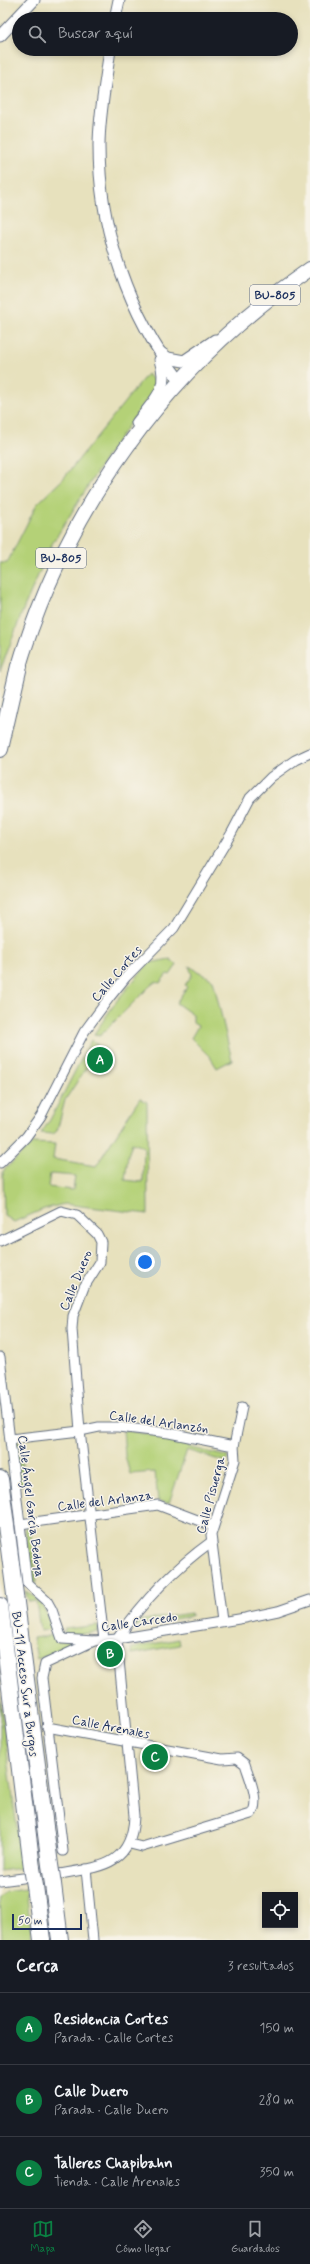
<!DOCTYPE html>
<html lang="es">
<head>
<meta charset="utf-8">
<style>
	body { margin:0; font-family:Mynerve,sans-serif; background:#20242c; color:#f1f3f6 }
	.controls { position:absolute; right:12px; bottom:12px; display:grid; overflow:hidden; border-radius:0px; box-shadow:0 2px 6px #0003 }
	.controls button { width:36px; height:36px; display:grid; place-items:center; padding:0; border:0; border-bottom:1px solid #363941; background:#171b24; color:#f1f3f6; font:20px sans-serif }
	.scale { position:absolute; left:12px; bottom:10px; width:70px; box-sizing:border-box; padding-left:4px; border:2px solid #1b2f5e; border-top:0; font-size:11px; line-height:14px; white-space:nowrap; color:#1b2f5e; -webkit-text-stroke:3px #f7f3e8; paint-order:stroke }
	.you { position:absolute; left:145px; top:1262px; width:14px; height:14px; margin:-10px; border:3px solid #fff; border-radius:50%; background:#1a73e8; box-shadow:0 0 0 6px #1a73e833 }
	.badge { display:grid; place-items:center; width:26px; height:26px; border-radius:50%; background:#0b8043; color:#fff; font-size:13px; font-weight:700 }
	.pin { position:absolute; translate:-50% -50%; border:2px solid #fff; box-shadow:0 1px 4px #0006 }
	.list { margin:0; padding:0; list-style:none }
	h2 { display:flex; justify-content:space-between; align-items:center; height:52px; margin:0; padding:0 16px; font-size:17px }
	h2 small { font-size:13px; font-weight:400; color:#9ea1a6 }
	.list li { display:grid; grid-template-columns:26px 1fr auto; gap:12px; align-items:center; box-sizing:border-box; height:72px; padding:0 16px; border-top:1px solid #363941 }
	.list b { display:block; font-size:15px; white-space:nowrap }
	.list p { margin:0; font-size:13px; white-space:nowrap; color:#9ea1a6 }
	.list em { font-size:13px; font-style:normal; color:#9ea1a6 }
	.icon { flex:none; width:22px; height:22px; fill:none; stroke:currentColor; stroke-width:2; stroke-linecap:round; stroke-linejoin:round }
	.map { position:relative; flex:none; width:310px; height:1940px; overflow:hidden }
	.search { position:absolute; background:#171b24; box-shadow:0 2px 6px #0003; left:12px; right:12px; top:12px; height:44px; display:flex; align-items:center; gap:10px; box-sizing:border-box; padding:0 14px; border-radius:22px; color:#9ea1a6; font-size:15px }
	.sheet { height:268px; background:#171b24 }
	nav { display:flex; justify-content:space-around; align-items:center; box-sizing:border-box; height:56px; border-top:1px solid #363941; background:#171b24; font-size:11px; color:#9ea1a6 }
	nav a { display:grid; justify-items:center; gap:2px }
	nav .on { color:#0b8043 }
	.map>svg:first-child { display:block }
	.green { fill:#b4d177; stroke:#68806a; fill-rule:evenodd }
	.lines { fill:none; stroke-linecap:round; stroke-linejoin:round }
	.minor-casing { stroke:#626d7f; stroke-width:11 }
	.tertiary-casing { stroke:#626d7f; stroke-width:13 }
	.primary-casing { stroke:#626d7f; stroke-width:16 }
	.motorway-casing { stroke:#626d7f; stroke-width:18 }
	.minor { stroke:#fff; stroke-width:9 }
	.tertiary { stroke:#fff; stroke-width:11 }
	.primary { stroke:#fff; stroke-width:14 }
	.motorway { stroke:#fff; stroke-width:16 }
	.motorway-bridge-casing { stroke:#626d7f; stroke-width:18; stroke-linecap:butt }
	.motorway-bridge { stroke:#fff; stroke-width:16 }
	.labels { text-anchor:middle; stroke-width:3; stroke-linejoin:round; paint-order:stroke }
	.shield { fill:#f7f3e8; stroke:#5d6a87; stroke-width:1 }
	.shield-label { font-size:12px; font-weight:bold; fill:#1b2f5e }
	.street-label { font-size:13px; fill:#1b2f5e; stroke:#f7f3e8 }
</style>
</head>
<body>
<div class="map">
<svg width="310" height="1940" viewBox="0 0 310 1940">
	<rect width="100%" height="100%" fill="#f7f3e8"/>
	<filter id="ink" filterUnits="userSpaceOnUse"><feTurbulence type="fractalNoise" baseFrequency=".025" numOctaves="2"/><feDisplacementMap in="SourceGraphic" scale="8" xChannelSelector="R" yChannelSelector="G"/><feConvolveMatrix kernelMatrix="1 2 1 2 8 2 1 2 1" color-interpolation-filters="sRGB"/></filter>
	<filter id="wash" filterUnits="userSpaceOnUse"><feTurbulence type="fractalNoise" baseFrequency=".012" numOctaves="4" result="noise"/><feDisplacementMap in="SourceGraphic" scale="16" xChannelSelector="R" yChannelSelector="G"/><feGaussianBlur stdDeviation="0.9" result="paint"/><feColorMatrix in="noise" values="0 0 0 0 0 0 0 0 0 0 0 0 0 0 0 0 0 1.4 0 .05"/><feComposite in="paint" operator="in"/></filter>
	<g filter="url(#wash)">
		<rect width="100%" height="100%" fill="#e7e1bd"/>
		<g class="green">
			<polygon points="147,374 158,384 108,454 52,544 25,605 0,671 0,563 7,563 37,504 63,479"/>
			<polygon points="170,959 177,965 170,975 167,974 160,983 155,982 150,986 101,1035 94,1034 118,999 149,963"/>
			<polygon points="189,966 213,980 232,1060 217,1068 210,1057 191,1038 198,1026 193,1023 193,1015 176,1003 187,987 185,985 192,975"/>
			<polygon points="91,1040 97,1044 96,1053 65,1100 57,1131 53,1134 41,1133 50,1120"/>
			<path d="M140,1098L147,1102L148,1214L64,1204L44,1209L14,1222L4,1215L3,1171L33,1143L55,1144L53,1159L96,1166ZM132,1143L144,1147L143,1182L125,1180L128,1156ZM50,1174L75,1176L73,1190L48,1187Z"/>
			<polygon points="123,1430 190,1441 189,1447 228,1457 226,1462 187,1450 169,1503 158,1501 155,1472 130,1474 125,1456"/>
			<polygon points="15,1442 19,1442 25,1485 20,1485"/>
			<polygon points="25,1528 30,1528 37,1582 32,1582"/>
			<path d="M25,1591C42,1599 47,1612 51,1629L40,1631L36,1601L29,1602Z"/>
			<polygon points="191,1613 191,1616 135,1626 137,1621"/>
			<polygon points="98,1625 98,1632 65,1636 64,1629"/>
			<polygon points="55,1635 58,1639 88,1642 37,1659 33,1638"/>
			<polygon points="179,1639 180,1645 132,1654 131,1648"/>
			<polygon points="0,1696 22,1868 0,1871"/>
			<polygon points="26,1889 32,1940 2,1940 0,1898 6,1892"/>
		</g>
	</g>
	<g filter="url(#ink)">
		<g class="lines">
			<g class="minor-casing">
				<g id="minor">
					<polyline points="0,1163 26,1137 41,1116 84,1032 109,998 126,977 174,928 231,834 250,798 271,777 295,760 310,753"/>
					<polyline points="0,1241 61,1211 77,1215 97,1234 101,1242 100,1262 84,1287 73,1316 72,1329 80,1431 104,1640"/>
					<polyline points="0,1357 27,1583 47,1601 52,1610 62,1639 94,1641"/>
					<polyline points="10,1439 80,1431 99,1427 118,1427 169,1433 234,1446"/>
					<polyline points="20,1524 158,1505 213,1526"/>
					<polyline points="222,1621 211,1535 235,1460 234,1446 242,1407"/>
					<path d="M117,1639C142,1603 175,1568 211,1542"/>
					<path d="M47,1727L222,1759L237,1758L245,1764C249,1777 261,1803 251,1814L142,1847L130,1844"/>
					<polyline points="63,1851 42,1678 45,1664 94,1641 117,1639 245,1618 278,1611 310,1600"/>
					<polyline points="86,1869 93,1940"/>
					<path d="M59,1874C100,1867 132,1866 134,1816L117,1639"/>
					<polyline points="0,1881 23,1878"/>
				</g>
			</g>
			<g class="tertiary-casing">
				<g id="tertiary">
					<polyline points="115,19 119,0"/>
					<polyline points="0,36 34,0"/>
					<path d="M110,49C106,81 99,114 99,146C99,230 129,315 180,381"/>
					<polyline points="161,353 168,358 184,361 215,340"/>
					<path d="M137,423C154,400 170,390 160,360"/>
				</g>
			</g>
			<g class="primary-casing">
				<path id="primary" d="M16,676C64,509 166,367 310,269"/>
			</g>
			<g class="motorway-casing">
				<g id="motorway">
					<polyline points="0,749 19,666"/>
					<polyline points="0,1479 50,1865"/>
					<polyline points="0,1606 32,1868"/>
					<polyline points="53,1884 60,1940"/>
					<polyline points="35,1886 42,1940"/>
				</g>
			</g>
			<use href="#minor" class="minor"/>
			<use href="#tertiary" class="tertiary"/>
			<use href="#primary" class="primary"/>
			<use href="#motorway" class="motorway"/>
			<g class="motorway-bridge-casing">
				<g id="motorway-bridge">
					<polyline points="50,1865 53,1884"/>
					<polyline points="32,1868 35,1886"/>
				</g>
			</g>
			<use href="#motorway-bridge" class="motorway-bridge"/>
		</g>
	</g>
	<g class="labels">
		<g class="shield">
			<rect x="250" y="285" width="50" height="20" rx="3"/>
			<rect x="36" y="548" width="50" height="20" rx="3"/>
		</g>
		<g class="shield-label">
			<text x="275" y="299">BU-805</text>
			<text x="61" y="562">BU-805</text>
		</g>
		<g class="street-label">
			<text transform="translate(116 973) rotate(-49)" y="5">Calle Cortes</text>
			<text transform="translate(75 1280) rotate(-67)" y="5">Calle Duero</text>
			<text transform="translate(159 1421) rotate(8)" y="5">Calle del Arlanzón</text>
			<text transform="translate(210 1495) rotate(-75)" y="5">Calle Pisuerga</text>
			<text transform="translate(105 1500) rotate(-7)" y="5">Calle del Arlanza</text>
			<text transform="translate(32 1506) rotate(83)" y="5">Calle Ángel García Bedoya</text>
			<text transform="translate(139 1621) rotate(-8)" y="5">Calle Carcedo</text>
			<text transform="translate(26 1684) rotate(83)" y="5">BU-11 Acceso Sur a Burgos</text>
			<text transform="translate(111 1726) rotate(11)" y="5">Calle Arenales</text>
		</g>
	</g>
</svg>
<div class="controls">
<button><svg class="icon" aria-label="locate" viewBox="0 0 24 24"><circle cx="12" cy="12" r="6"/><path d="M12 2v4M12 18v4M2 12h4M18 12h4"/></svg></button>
</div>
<div class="scale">50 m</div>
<div class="you"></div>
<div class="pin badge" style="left:100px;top:1060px">A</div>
<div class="pin badge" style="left:110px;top:1654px">B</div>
<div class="pin badge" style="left:155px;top:1757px">C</div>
<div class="search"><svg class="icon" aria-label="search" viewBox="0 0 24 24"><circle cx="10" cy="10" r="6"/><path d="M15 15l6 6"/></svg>Buscar aquí</div>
</div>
<section class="sheet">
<h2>Cerca<small>3 resultados</small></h2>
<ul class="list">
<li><span class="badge">A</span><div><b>Residencia Cortes</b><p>Parada · Calle Cortes</p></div><em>150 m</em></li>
<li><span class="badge">B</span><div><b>Calle Duero</b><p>Parada · Calle Duero</p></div><em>280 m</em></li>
<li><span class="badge">C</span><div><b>Talleres Chapibahn</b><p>Tienda · Calle Arenales</p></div><em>350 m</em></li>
</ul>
</section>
<nav>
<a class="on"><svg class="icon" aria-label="map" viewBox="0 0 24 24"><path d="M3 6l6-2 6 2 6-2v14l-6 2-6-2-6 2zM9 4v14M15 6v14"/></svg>Mapa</a>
<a><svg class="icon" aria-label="directions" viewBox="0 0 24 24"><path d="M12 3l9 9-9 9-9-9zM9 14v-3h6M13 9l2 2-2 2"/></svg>Cómo llegar</a>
<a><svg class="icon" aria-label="saved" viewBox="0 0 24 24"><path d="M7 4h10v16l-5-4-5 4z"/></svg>Guardados</a>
</nav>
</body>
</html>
